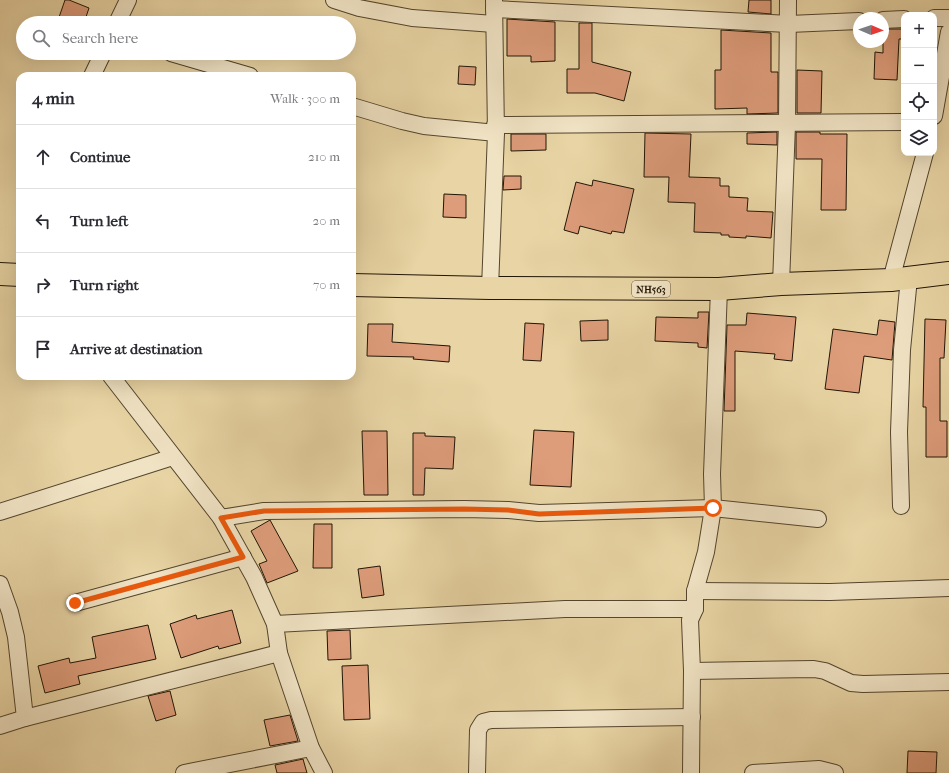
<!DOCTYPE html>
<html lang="en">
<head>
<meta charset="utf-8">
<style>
	body { margin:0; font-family:"IM FELL French Canon",serif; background:#f7f7f7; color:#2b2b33 }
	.controls { position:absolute; right:12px; top:12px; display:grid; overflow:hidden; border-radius:8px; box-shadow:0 4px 16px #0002 }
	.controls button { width:36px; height:36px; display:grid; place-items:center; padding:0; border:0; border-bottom:1px solid #e1e1e2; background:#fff; color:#2b2b33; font:20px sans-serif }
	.compass { position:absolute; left:853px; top:12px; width:36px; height:36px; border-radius:50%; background:#fff; box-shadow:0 4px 16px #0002; rotate:92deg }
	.stop { position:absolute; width:12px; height:12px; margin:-9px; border:3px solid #ea580c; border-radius:50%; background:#fff }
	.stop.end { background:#ea580c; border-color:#fff; box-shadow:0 1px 4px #0008 }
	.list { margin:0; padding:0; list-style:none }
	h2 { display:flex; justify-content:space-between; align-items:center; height:52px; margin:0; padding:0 16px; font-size:17px }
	h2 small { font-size:13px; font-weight:400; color:#7c7c81 }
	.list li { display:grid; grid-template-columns:26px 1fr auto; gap:12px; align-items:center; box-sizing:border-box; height:64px; padding:0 16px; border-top:1px solid #e1e1e2 }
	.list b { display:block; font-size:15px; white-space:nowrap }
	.list em { font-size:13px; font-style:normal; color:#7c7c81 }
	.icon { flex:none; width:22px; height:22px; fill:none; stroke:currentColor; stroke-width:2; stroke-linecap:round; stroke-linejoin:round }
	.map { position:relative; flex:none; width:949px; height:773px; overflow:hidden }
	.search { position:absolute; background:#fff; box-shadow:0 4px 16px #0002; left:16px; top:16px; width:340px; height:44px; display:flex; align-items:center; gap:10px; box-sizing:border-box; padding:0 14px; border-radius:22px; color:#7c7c81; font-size:15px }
	.panel { position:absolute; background:#fff; box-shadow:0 4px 16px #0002; left:16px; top:72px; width:340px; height:308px; border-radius:12px }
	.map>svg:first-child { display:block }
	.building { fill:#dd9c7a; stroke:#211505 }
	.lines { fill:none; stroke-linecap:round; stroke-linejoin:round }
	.minor-casing { stroke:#53452d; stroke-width:18 }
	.highway-casing { stroke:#211505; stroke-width:24 }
	.minor { stroke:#f0e3c4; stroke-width:16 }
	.highway { stroke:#e8d4a4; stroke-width:22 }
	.route { stroke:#ea580c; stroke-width:5 }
	.labels { text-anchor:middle; stroke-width:3; stroke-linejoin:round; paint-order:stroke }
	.shield { fill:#f0e3c4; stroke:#5f533e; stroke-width:1 }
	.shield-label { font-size:10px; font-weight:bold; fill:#211505 }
</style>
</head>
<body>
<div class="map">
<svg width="949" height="773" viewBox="0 0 949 773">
	<rect width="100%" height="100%" fill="#e8d4a4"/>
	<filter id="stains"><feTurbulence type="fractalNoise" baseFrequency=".005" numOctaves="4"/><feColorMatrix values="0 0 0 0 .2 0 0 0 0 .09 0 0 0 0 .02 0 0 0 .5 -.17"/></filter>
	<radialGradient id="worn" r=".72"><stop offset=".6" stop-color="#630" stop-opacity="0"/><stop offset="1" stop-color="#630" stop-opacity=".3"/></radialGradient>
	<g class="building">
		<polygon points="65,0 69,0 89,8 84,23 57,23"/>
		<polygon points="749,0 771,0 771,14 748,12"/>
		<polygon points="507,19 555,22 555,61 531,62 531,56 507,56"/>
		<polygon points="579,23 592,23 592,62 631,72 624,101 595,93 567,93 567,69 579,69"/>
		<polygon points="883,29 904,29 903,39 899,39 897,80 874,79 875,52 883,53"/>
		<polygon points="721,30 771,33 771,72 778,72 778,113 747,114 747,108 715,109 715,70 721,70"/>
		<polygon points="459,66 476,67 475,85 458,84"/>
		<polygon points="797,70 822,71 821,113 797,113"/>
		<polygon points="777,132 777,145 747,144 747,133"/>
		<polygon points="796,132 820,132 820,134 847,134 846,210 821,210 822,159 796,159"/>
		<polygon points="645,133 691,134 689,177 720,178 720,186 729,186 729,197 748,198 747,211 773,212 771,238 746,236 746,238 729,237 729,235 721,235 721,233 694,232 695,203 668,202 669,177 644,177"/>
		<polygon points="511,134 546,134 546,150 511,151"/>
		<polygon points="504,176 521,176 521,189 503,190"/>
		<polygon points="593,180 634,189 624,233 612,231 611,234 580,226 578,234 564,230 576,182 592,186"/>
		<polygon points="444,194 466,195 466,218 443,217"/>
		<polygon points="698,312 709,312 707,348 698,347 698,343 655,341 656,317 698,318"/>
		<polygon points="747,313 796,317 792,361 774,359 775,354 735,351 735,411 724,411 727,325 746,325"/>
		<polygon points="925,319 946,320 944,358 940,358 940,421 947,421 947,457 926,457 926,407 923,407"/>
		<polygon points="608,320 608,340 581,341 580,321"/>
		<polygon points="879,320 895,322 892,360 864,356 859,393 825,389 833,329 877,335"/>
		<polygon points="525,323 544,324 541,361 523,360"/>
		<polygon points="368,324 393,324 392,342 450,346 449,362 413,359 414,357 367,356"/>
		<polygon points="534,430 574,432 571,487 530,485"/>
		<polygon points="362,431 387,431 388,495 364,495"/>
		<polygon points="413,433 425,433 425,436 455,437 453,469 425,468 424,495 413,495"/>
		<polygon points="270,520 298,571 267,583 259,564 267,561 251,531"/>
		<polygon points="314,524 332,524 332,568 313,568"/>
		<polygon points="380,566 384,595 362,598 358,569"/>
		<polygon points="232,610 241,643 219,649 218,646 181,658 170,624 196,615 197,619"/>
		<polygon points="148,625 156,659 78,676 80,684 45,693 38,666 69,658 70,663 96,658 92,637"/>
		<polygon points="350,630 351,659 328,660 327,631"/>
		<polygon points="368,665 370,719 344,720 342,666"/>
		<polygon points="170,691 176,715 156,721 148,696"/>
		<polygon points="290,715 298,741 270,746 264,720"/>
		<polygon points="908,751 937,752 936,773 907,773"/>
		<polygon points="303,759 307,773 277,773 275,765"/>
	</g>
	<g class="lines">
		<g class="minor-casing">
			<g id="minor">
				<polyline points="334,0 359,8 412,18 494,24"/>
				<polyline points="494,9 789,24 859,21"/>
				<polyline points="934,18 949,18"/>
				<polyline points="883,20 904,19"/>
				<polyline points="117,23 128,0"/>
				<polyline points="171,53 250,76"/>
				<polyline points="92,76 103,53"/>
				<polyline points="352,106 402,121 424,126 496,133"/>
				<polyline points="934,116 949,32"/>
				<polyline points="495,125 904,122"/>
				<polyline points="891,280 925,153"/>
				<polyline points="781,284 787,124 788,0"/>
				<polyline points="490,288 496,133 494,0"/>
				<polyline points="111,376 221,518 254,577 275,624 279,653 311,748 324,773"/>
				<polyline points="901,506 899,432 902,350 909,278"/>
				<polyline points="0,512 173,457"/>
				<polyline points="221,518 264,511 464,509 508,510 539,513 713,508 818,519"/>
				<polyline points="0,584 10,612 16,637 25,718 0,726"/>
				<polyline points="695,591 830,592 949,588"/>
				<polyline points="75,603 243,557"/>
				<polyline points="275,624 565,609 695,609"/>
				<polyline points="692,671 814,669 825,671 851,683 863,684 949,682"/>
				<polyline points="25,718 279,653"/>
				<polyline points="184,773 311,748"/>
				<polyline points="477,773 478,730 483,722 491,720 692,717"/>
				<polyline points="691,773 692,671 690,620 695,609 695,591 706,552 713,508 712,474 719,289"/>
				<polyline points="753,773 819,769 835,773"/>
			</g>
		</g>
		<g class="highway-casing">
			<g id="highway">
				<polyline points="0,274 20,275"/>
				<polyline points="352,285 490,288 719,289 781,284 891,280 949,273"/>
			</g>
		</g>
		<use href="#minor" class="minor"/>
		<use href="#highway" class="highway"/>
	</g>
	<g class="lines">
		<polyline class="route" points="75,603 243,557 221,518 264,511 464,509 508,510 539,514 713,508"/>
	</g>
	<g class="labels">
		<rect class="shield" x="632" y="281" width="38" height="16" rx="3"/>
		<g class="shield-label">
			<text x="651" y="293">NH563</text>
		</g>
	</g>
	<rect width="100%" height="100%" filter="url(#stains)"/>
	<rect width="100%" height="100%" fill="url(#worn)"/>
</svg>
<div class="controls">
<button>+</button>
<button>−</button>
<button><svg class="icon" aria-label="locate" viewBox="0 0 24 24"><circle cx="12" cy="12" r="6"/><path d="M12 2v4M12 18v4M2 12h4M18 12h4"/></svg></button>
<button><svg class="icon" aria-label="layers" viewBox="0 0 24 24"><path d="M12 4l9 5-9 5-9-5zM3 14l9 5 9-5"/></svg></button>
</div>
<svg class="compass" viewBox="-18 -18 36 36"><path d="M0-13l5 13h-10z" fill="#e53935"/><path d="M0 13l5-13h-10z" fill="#7c7c81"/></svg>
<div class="stop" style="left:713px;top:508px"></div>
<div class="stop end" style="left:75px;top:603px"></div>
<div class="search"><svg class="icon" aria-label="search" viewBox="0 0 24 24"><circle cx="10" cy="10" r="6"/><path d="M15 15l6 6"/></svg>Search here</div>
<section class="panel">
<h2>4 min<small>Walk · 300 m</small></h2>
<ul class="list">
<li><svg class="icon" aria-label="ahead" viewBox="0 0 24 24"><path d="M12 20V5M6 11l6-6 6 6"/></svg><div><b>Continue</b></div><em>210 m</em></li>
<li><svg class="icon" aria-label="left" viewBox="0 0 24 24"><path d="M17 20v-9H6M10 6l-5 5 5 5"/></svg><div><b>Turn left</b></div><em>20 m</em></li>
<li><svg class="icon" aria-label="right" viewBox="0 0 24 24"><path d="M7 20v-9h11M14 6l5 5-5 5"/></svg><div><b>Turn right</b></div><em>70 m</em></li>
<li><svg class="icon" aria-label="arrive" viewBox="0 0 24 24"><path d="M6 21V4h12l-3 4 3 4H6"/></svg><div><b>Arrive at destination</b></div></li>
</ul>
</section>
</div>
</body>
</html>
